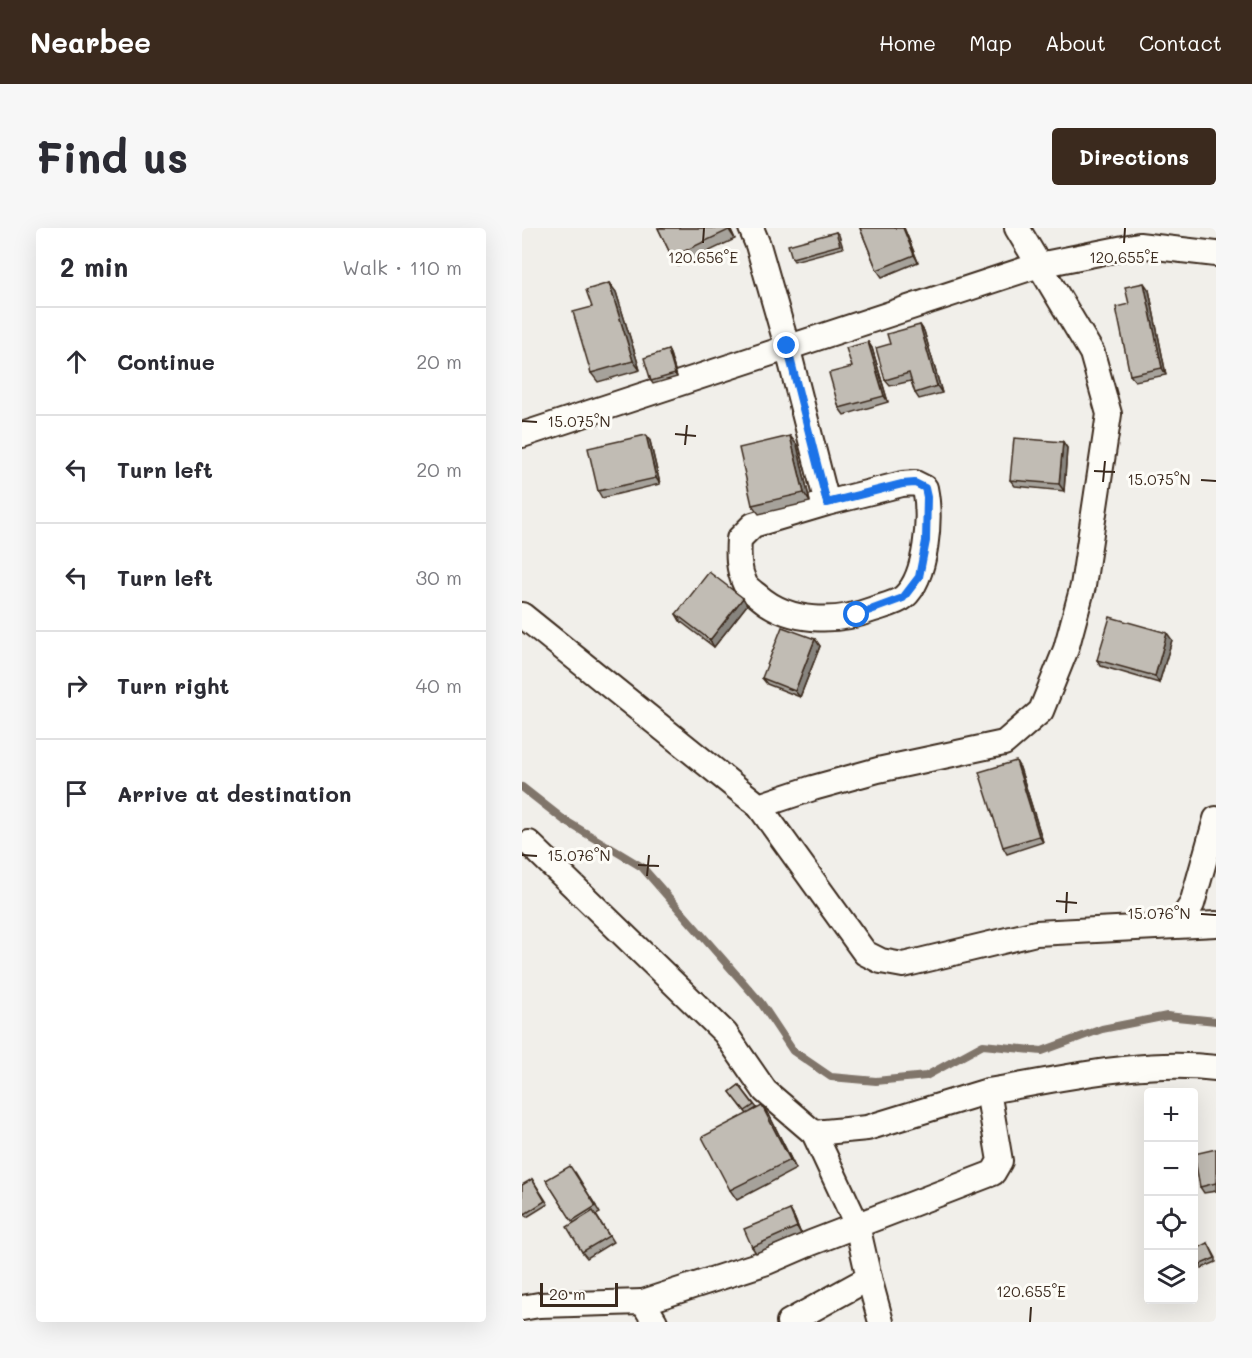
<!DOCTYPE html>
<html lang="en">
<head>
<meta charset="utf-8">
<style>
	body { margin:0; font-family:Mali,sans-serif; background:#f7f7f7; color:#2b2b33 }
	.controls { position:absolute; right:18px; bottom:18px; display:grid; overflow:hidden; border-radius:6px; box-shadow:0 6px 24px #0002 }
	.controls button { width:54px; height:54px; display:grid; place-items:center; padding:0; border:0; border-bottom:2px solid #e1e1e2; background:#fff; color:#2b2b33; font:30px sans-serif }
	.scale { position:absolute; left:18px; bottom:15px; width:78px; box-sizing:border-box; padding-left:6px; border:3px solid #3b2a1e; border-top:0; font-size:16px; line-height:21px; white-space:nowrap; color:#3b2a1e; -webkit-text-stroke:4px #fdfcf7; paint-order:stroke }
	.stop { position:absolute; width:18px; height:18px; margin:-14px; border:4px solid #1a73e8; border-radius:50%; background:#fff }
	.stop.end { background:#1a73e8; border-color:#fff; box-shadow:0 2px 6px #0008 }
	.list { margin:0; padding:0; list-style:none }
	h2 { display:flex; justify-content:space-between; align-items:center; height:78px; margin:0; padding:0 24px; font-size:26px }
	h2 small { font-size:20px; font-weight:400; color:#7c7c81 }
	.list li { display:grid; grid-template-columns:39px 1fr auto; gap:18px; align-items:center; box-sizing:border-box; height:108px; padding:0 24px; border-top:2px solid #e1e1e2 }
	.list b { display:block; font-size:22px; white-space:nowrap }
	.list em { font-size:20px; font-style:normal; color:#7c7c81 }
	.icon { flex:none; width:33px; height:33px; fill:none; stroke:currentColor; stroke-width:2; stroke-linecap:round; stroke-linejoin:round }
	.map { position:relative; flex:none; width:694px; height:1094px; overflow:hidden; border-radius:6px }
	header { display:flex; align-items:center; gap:36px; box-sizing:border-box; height:84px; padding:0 30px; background:#3b2a1e; color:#fff }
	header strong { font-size:28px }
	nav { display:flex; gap:33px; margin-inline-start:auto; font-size:21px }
	.intro { display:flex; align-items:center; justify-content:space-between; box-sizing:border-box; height:144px; padding:0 36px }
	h1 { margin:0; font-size:42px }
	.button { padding:15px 27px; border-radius:6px; background:#3b2a1e; color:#fff; font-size:21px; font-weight:700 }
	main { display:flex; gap:36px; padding:0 36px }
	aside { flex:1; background:#fff; border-radius:6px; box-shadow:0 6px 24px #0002 }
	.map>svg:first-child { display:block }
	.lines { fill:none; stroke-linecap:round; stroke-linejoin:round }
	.stream { stroke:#80746b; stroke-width:8 }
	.street-casing { stroke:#3b2a1e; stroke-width:28 }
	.street { stroke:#fdfcf7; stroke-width:24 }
	.wall { fill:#a6a29b; stroke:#3b2a1e; stroke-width:1.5 }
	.shaded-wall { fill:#87847e; stroke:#3b2a1e; stroke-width:1.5 }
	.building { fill:#c1bcb4; stroke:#3b2a1e; stroke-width:1.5 }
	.route { stroke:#1a73e8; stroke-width:8 }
	.ticks { fill:none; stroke:#3b2a1e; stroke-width:2 }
	.ticks-label { font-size:15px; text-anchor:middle; fill:#3b2a1e; stroke:#fdfcf7; stroke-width:6; stroke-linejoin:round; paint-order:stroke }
</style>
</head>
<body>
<header>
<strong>Nearbee</strong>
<nav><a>Home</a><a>Map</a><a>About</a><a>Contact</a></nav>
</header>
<div class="intro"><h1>Find us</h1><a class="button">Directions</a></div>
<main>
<aside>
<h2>2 min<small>Walk · 110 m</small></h2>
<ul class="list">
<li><svg class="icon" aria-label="ahead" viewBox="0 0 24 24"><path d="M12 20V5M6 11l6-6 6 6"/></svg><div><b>Continue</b></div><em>20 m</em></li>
<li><svg class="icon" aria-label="left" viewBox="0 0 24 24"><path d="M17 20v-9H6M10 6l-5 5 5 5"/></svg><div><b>Turn left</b></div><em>20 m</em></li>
<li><svg class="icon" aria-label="left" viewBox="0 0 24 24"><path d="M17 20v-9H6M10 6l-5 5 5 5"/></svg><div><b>Turn left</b></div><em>30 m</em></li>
<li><svg class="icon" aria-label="right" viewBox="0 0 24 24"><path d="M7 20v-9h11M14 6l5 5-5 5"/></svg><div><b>Turn right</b></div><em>40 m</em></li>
<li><svg class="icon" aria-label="arrive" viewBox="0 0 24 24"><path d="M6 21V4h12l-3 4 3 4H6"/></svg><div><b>Arrive at destination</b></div></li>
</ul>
</aside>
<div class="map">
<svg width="694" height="1094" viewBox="0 0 694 1094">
	<rect width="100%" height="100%" fill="#f1efea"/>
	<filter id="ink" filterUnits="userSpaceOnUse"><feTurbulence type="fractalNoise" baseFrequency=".0167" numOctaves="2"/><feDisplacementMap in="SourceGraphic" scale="12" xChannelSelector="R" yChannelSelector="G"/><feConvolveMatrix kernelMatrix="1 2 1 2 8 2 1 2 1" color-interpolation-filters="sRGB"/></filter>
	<g filter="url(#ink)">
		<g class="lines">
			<polyline class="stream" points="0,559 42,592 120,639 239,775 271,823 309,849 354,853 404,848 461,817 520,823 580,801 645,788 694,793"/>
			<g class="street-casing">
				<g id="street">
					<path d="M229,0L236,17L265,118L305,275L380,256L393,255L403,260C409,289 405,349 382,369C375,375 361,378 352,381C315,395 268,396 236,368C231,364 226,361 223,356C216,341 216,327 217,311L231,297L305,275"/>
					<polyline points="0,207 517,37 617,17 694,26"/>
					<polyline points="0,387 237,578 291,560 356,542 482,515 519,483 544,421 561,358 587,186 570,125 495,0"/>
					<polyline points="237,578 343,725 359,733 381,737 514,705 694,696"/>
					<polyline points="7,615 203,805 243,863 292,905 345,900 466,863"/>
					<polyline points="656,697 670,676 694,591"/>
					<polyline points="347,1050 359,1094"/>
					<polyline points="0,1080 17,1077 121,1074"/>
					<path d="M133,1094L121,1074L245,1034L289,1015L471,945L478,933L466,863C541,851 618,831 694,840"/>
					<polyline points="267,1094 347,1050 335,997 292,905"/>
				</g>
			</g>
			<use href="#street" class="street"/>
		</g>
		<g class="wall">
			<polygon points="136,0 208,0 213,11 156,38 150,29"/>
			<polygon points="338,0 382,0 396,34 360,49 355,42"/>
			<polygon points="314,4 317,7 321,20 272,33 270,30"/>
			<polygon points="87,55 94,64 118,142 76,154 69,145 70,79"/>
			<polygon points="627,62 644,147 613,153 608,147 607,76"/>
			<polygon points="398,97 402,103 420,165 397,171 393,165 389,153 368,158 363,152 368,116"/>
			<polygon points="346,114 350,120 366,174 322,187 317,180 330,139"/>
			<polygon points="146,122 148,126 155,149 131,156 129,153"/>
			<polygon points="268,208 275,217 288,274 237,286 230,277"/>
			<polygon points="128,213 138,256 80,270 76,263"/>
			<polygon points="541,214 545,220 542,263 493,258 488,252"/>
			<polygon points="221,370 225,377 192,419 158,393 154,386"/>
			<polygon points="293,411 298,418 278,469 245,456 240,450"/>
			<polygon points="650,412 637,455 579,438 575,432"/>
			<polygon points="498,540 521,614 485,626 481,619"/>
			<polygon points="217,857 235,880 230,883 247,887 274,941 215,972 208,962 225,886 208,864"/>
			<polygon points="694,921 694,963 682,965 678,959"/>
			<polygon points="53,944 78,985 74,987 91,1014 65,1030 60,1024 52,995 24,952"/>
			<polygon points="10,951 26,976 5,989 0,982"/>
			<polygon points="268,982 272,989 279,1006 234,1025 230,1019"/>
			<polygon points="686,1015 694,1030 694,1034 680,1040 677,1037"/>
		</g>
		<g class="shaded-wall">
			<polygon points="206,0 208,0 213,11 207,2"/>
			<polygon points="381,0 382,0 396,34 392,27"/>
			<polygon points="87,55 94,64 118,142 111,133"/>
			<polygon points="622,55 627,62 644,147 640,140"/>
			<polygon points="398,97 402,103 420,165 415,158"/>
			<polygon points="346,114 350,120 366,174 362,168"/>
			<polygon points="146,122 148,126 155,149 153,146"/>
			<polygon points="124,207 128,213 138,256 134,250"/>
			<polygon points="268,208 275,217 288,274 282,265"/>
			<polygon points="541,214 545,220 542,263 537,256"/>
			<polygon points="221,370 225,377 192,419 188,412"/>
			<polygon points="645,405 650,412 637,455 633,448"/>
			<polygon points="293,411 298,418 278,469 273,463"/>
			<polygon points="494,533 498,540 521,614 517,608"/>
			<polygon points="240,878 247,887 274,941 268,932"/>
			<polygon points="268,982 272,989 279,1006 275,999"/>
		</g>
		<g class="building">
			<polygon points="136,0 206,0 207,2 150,29"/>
			<polygon points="338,0 381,0 392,27 355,42"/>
			<polygon points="314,4 318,17 270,30 266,17"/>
			<polygon points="87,55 111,133 69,145 51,84 70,79 64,62"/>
			<polygon points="622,55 640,140 608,147 594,79 607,76 603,59"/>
			<polygon points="398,97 415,158 393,165 387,145 363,152 354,120 368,116 365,106"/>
			<polygon points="346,114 362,168 317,180 307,145 330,139 324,120"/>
			<polygon points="146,122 153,146 129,153 122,130"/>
			<polygon points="124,207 134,250 76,263 66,220"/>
			<polygon points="268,208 282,265 230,277 217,220"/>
			<polygon points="492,210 541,214 537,256 488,252"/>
			<polygon points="187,344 221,370 188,412 154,386"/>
			<polygon points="588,389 645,405 633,448 575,432"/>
			<polygon points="260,399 293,411 273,463 240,450"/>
			<polygon points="494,533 517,608 481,619 457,544"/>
			<polygon points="217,857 232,877 223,883 208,864"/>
			<polygon points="240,878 268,932 208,962 180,909"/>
			<polygon points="694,921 694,955 678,959 672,926"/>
			<polygon points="48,938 74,978 50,993 24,952"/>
			<polygon points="10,951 23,973 3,986 0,982 0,957"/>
			<polygon points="268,982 275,999 230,1019 222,1001"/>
			<polygon points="71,983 87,1008 60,1024 45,999"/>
			<polygon points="686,1015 693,1030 677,1037 672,1025 672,1022"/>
		</g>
	</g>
	<g class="lines" filter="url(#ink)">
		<polyline class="route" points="265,118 305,275 380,256 393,255 403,260 405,269 404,313 397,349 381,370 335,387"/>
	</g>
	<path class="ticks" d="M181,15L182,0M602,15L603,0M0,193L15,194M153,206L174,208M163,217L165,197M572,243L593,244M679,252L694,253M581,254L583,233M0,627L15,628M116,637L137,638M125,648L127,627M534,673L555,675M544,685L545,664M679,686L694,687M508,1094L509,1079"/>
	<g class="ticks-label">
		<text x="181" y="35">120.656°E</text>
		<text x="602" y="35">120.655°E</text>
		<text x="57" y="199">15.075°N</text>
		<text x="637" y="257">15.075°N</text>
		<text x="57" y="633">15.076°N</text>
		<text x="637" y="691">15.076°N</text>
		<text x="509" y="1069">120.655°E</text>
	</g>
</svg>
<div class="controls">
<button>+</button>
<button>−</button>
<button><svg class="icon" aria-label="locate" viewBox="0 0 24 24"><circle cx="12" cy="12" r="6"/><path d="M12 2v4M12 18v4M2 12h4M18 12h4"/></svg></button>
<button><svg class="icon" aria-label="layers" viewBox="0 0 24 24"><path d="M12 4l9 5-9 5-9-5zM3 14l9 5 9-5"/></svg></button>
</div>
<div class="scale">20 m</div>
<div class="stop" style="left:335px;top:387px"></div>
<div class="stop end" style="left:265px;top:118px"></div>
</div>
</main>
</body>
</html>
